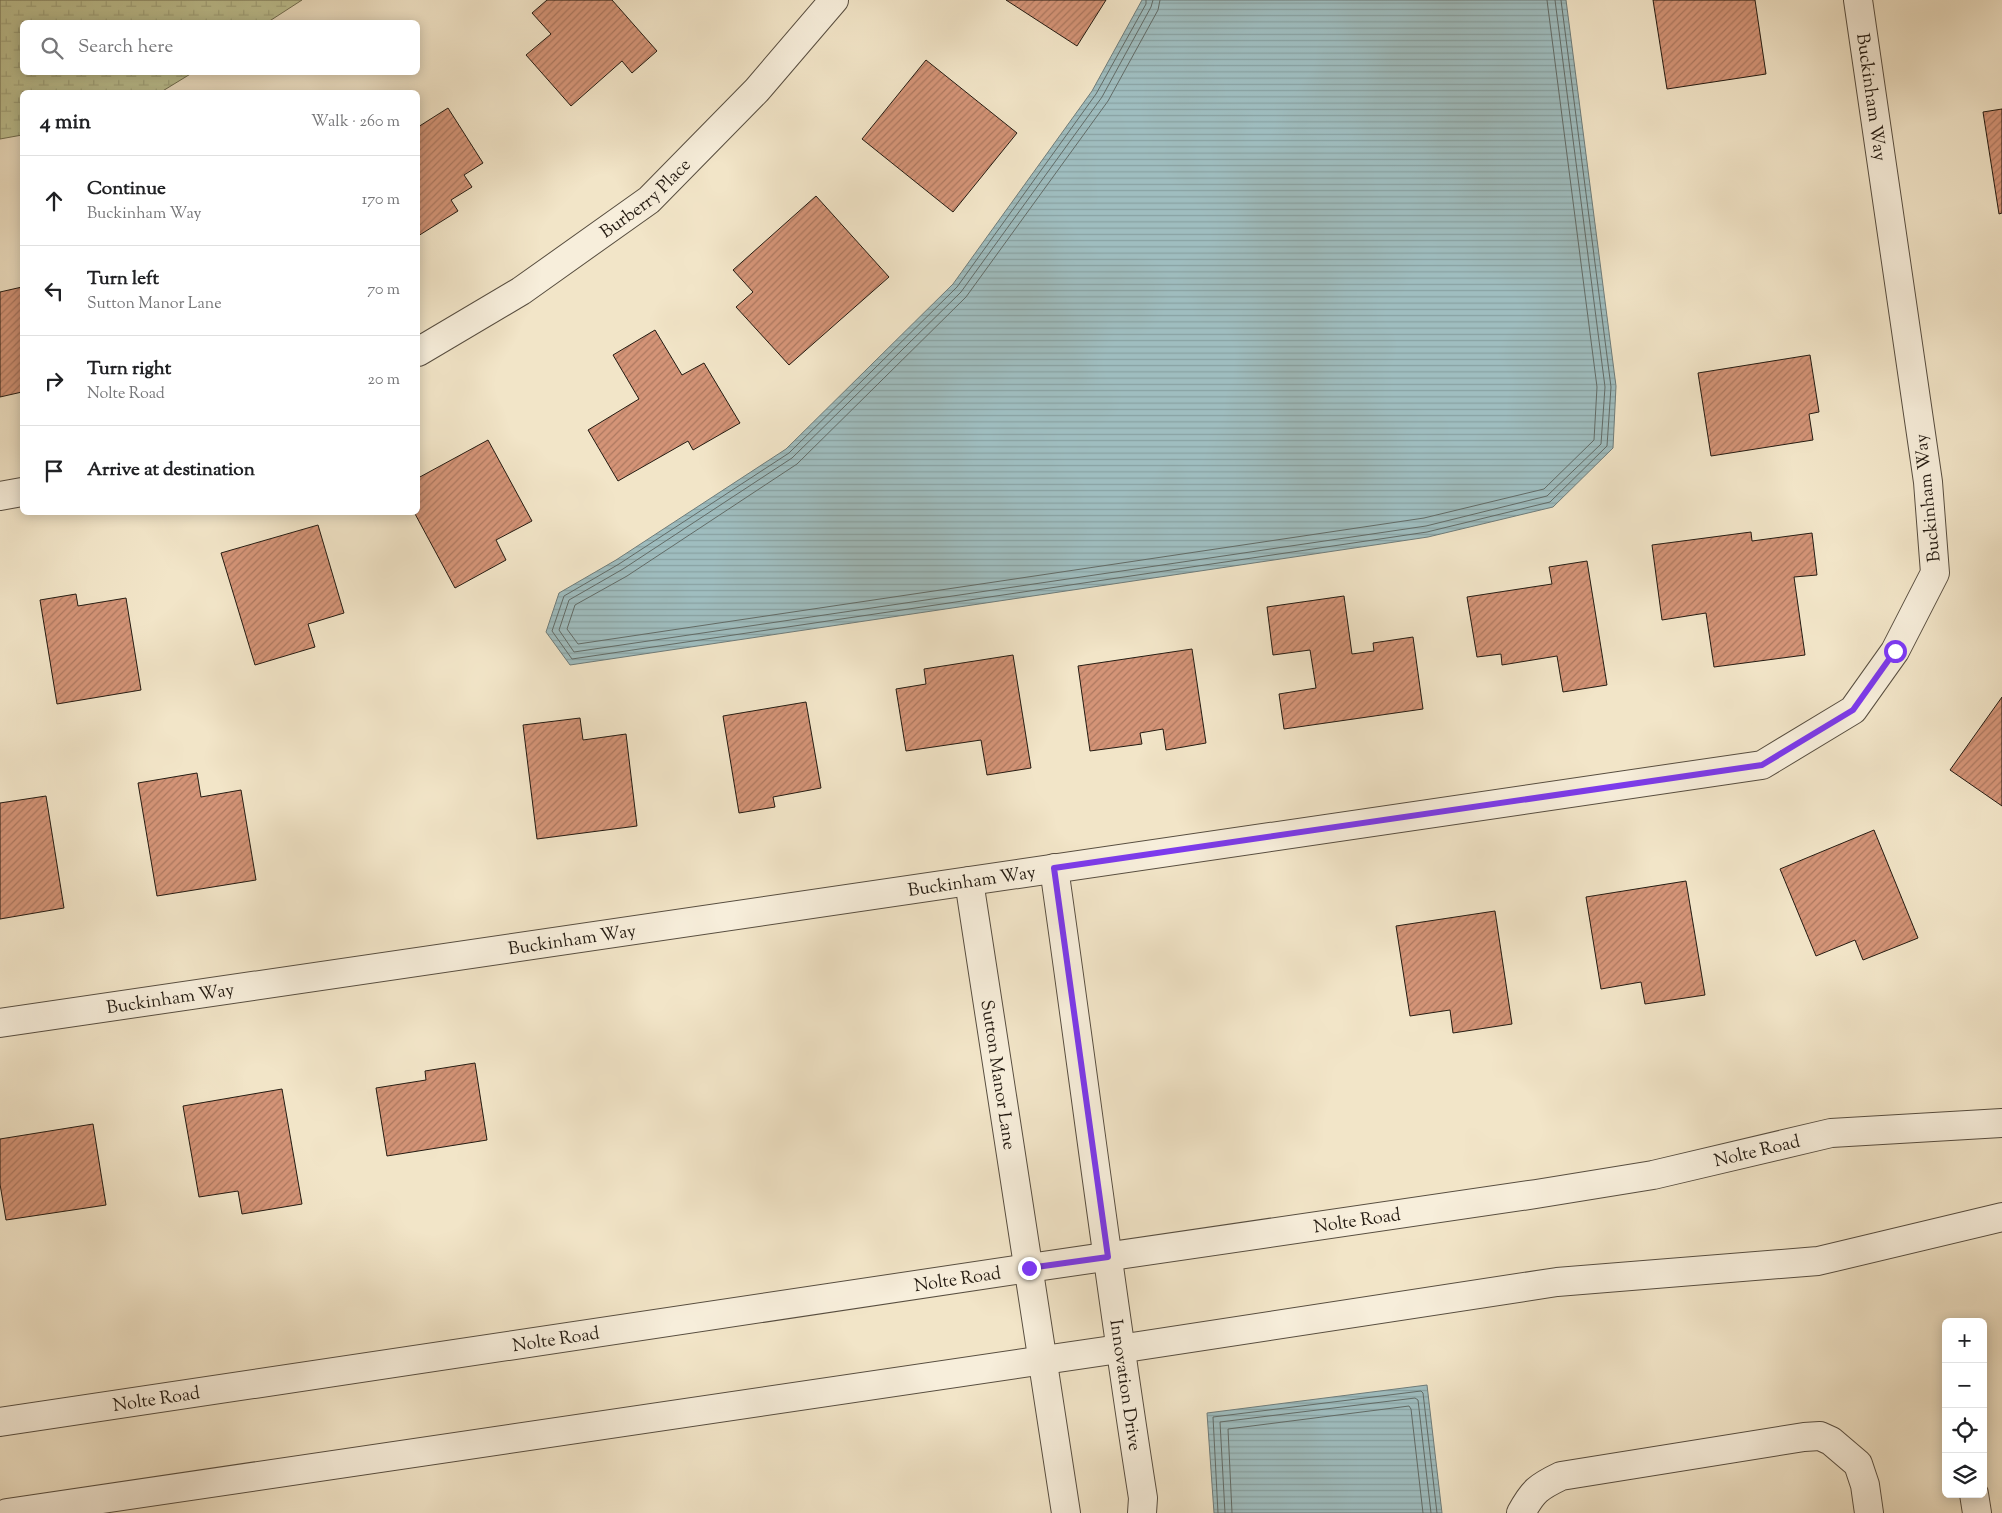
<!DOCTYPE html>
<html lang="en">
<head>
<meta charset="utf-8">
<style>
	body { margin:0; font-family:"Sorts Mill Goudy",serif; background:#f6f6f6; color:#202124 }
	.controls { position:absolute; right:15px; bottom:15px; display:grid; overflow:hidden; border-radius:8px; box-shadow:0 2px 12px #0003 }
	.controls button { width:45px; height:45px; display:grid; place-items:center; padding:0; border:0; border-bottom:1px solid #e0e0e0; background:#fff; color:#202124; font:25px sans-serif }
	.stop { position:absolute; width:15px; height:15px; margin:-11px; border:4px solid #7c3aed; border-radius:50%; background:#fff }
	.stop.end { background:#7c3aed; border-color:#fff; box-shadow:0 1px 5px #0008 }
	.list { margin:0; padding:0; list-style:none }
	h2 { display:flex; justify-content:space-between; align-items:center; height:65px; margin:0; padding:0 20px; font-size:21px }
	h2 small { font-size:16px; font-weight:400; color:#757577 }
	.list li { display:grid; grid-template-columns:32px 1fr auto; gap:15px; align-items:center; box-sizing:border-box; height:90px; padding:0 20px; border-top:1px solid #e0e0e0 }
	.list b { display:block; font-size:19px; white-space:nowrap }
	.list p { margin:0; font-size:16px; white-space:nowrap; color:#757577 }
	.list em { font-size:16px; font-style:normal; color:#757577 }
	.icon { flex:none; width:28px; height:28px; fill:none; stroke:currentColor; stroke-width:2; stroke-linecap:round; stroke-linejoin:round }
	.map { position:relative; flex:none; width:2002px; height:1513px; overflow:hidden }
	.search { position:absolute; background:#fff; box-shadow:0 2px 12px #0003; left:20px; top:20px; width:400px; height:55px; display:flex; align-items:center; gap:12px; box-sizing:border-box; padding:0 18px; border-radius:8px; color:#757577; font-size:19px }
	.panel { position:absolute; background:#fff; box-shadow:0 2px 12px #0003; left:20px; top:90px; width:400px; height:425px; border-radius:8px }
	.map>svg:first-child { display:block }
	.wetland { fill:url(#wetland-marsh); stroke:#726f52 }
	.water { fill:url(#water-rules); stroke:#6e7c7a }
	.lines { fill:none; stroke-linecap:round; stroke-linejoin:round }
	.shore { stroke:#626c68; stroke-width:1 }
	.building { fill:url(#building-hatch); stroke:#241b12 }
	.minor-casing { stroke:#584e40; stroke-width:30 }
	.minor { stroke:#f7eedb; stroke-width:28 }
	.route { stroke:#7c3aed; stroke-width:6 }
	.labels { text-anchor:middle; stroke-width:4.5; stroke-linejoin:round; paint-order:stroke }
	.street-label { font-size:18px; fill:#241b12; stroke:#f7eedb }
</style>
</head>
<body>
<div class="map">
<svg width="2002" height="1513" viewBox="0 0 2002 1513">
	<defs>
		<pattern id="wetland-marsh" width="20" height="14" patternUnits="userSpaceOnUse" patternTransform="scale(1.25)"><rect width="20" height="14" fill="#bfc393"/><path d="M1 5h8M5 5V1M11 12h8M15 12V8" fill="none" stroke="#a4a77e"/></pattern>
		<pattern id="water-rules" width="6" height="5" patternUnits="userSpaceOnUse" patternTransform="scale(1.25)"><rect width="6" height="5" fill="#9fbdbf"/><path d="M0 2.5h6" fill="none" stroke="#89a2a3"/></pattern>
		<pattern id="building-hatch" width="6" height="6" patternUnits="userSpaceOnUse" patternTransform="scale(1.25)"><rect width="6" height="6" fill="#d49477"/><path d="M-1 1l2-2M0 6l6-6M5 7l2-2" fill="none" stroke="#ac7860"/></pattern>
	</defs>
	<rect width="100%" height="100%" fill="#f2e5c8"/>
	<filter id="stains"><feTurbulence type="fractalNoise" baseFrequency=".004" numOctaves="4"/><feColorMatrix values="0 0 0 0 .2 0 0 0 0 .09 0 0 0 0 .02 0 0 0 .5 -.17"/></filter>
	<radialGradient id="worn" r=".72"><stop offset=".6" stop-color="#630" stop-opacity="0"/><stop offset="1" stop-color="#630" stop-opacity=".3"/></radialGradient>
	<polygon class="wetland" points="0,0 302,0 268,22 22,22 22,72 192,73 161,92 22,92 22,135 0,139"/>
	<g class="water">
		<polygon points="1142,0 1566,0 1616,386 1613,448 1553,507 1428,537 570,665 546,632 559,593 616,560 786,449 953,284 1092,91"/>
		<polygon points="1427,1385 1442,1513 1214,1513 1207,1413"/>
	</g>
	<g class="lines">
		<g class="shore">
			<polyline points="1146,0 1146,4 1096,94 957,287 789,453 619,564 564,596 552,631 572,659 1427,532 1550,502 1607,446 1611,387 1561,0"/>
			<polyline points="1153,0 1151,7 1102,97 961,292 792,458 623,569 569,600 559,630 574,652 1426,526 1547,496 1601,444 1605,387 1555,0"/>
			<polyline points="1160,0 1158,10 1108,101 966,297 797,464 627,576 575,605 567,629 578,644 1424,518 1544,489 1594,440 1597,387 1547,0"/>
			<polyline points="1218,1513 1213,1417 1421,1391 1423,1393 1437,1513"/>
			<polyline points="1225,1513 1220,1422 1415,1398 1418,1400 1431,1513"/>
			<polyline points="1232,1513 1228,1429 1409,1406 1411,1409 1423,1513"/>
		</g>
	</g>
	<g class="building">
		<polygon points="547,0 612,0 657,51 632,73 622,61 571,106 526,55 551,34 532,13"/>
		<polygon points="1006,0 1106,0 1077,46"/>
		<polygon points="1653,0 1755,0 1766,74 1667,89"/>
		<polygon points="926,60 1017,133 953,212 862,139"/>
		<polygon points="448,108 483,163 464,175 472,187 451,200 458,211 418,236 418,127"/>
		<polygon points="2002,109 2002,213 1999,214 1983,112"/>
		<polygon points="816,196 889,277 789,365 736,307 753,292 733,270"/>
		<polygon points="22,287 22,392 0,397 0,292"/>
		<polygon points="655,330 682,375 704,363 740,423 693,450 688,441 618,481 588,430 639,399 613,355"/>
		<polygon points="1810,355 1819,412 1809,414 1813,440 1711,456 1698,373"/>
		<polygon points="488,440 532,521 496,540 506,560 455,588 414,512 418,512 418,478"/>
		<polygon points="318,525 344,613 308,624 315,647 255,665 221,553"/>
		<polygon points="1751,532 1752,541 1812,533 1817,575 1794,577 1805,655 1714,667 1706,613 1662,620 1652,545"/>
		<polygon points="1587,561 1607,685 1563,692 1557,656 1502,665 1501,654 1477,657 1467,597 1552,584 1549,567"/>
		<polygon points="76,594 78,606 126,598 141,690 57,704 40,600"/>
		<polygon points="1344,596 1352,654 1374,651 1373,643 1413,637 1423,709 1284,729 1279,694 1316,688 1310,650 1273,655 1267,607"/>
		<polygon points="1192,649 1206,743 1166,750 1163,729 1140,733 1142,744 1090,751 1078,666"/>
		<polygon points="1013,655 1031,768 987,775 981,740 906,751 896,689 926,684 924,669"/>
		<polygon points="2002,697 2002,806 1950,770"/>
		<polygon points="806,702 821,788 773,797 775,807 739,813 723,716"/>
		<polygon points="580,718 583,740 626,734 637,826 537,839 523,725"/>
		<polygon points="197,773 201,797 241,790 256,880 157,896 138,783"/>
		<polygon points="46,796 64,908 0,919 0,803"/>
		<polygon points="1874,830 1918,938 1863,960 1855,940 1816,956 1780,869"/>
		<polygon points="1686,881 1705,995 1645,1004 1641,982 1601,989 1586,897"/>
		<polygon points="1495,911 1512,1024 1453,1033 1450,1010 1410,1016 1396,926"/>
		<polygon points="475,1063 487,1140 387,1156 376,1088 426,1080 425,1071"/>
		<polygon points="282,1089 302,1204 242,1214 238,1191 199,1197 183,1106"/>
		<polygon points="93,1124 106,1205 6,1220 0,1184 0,1139"/>
	</g>
	<g class="lines">
		<g class="minor-casing">
			<g id="minor">
				<path id="s1" d="M418,352L521,291L649,200L757,90L834,0"/>
				<polyline points="0,496 22,492"/>
				<path id="s2" d="M1054,868C1084,1078 1110,1289 1143,1498L1142,1513"/>
				<path id="s3" d="M969,881L1066,1513"/>
				<path id="s4" d="M0,1023L1762,765L1853,710L1895,651L1935,573L1928,482L1858,0"/>
				<path id="s5" d="M0,1422L1029,1268L1536,1194L1653,1175L1831,1133L2002,1123"/>
				<polyline points="1974,1494 1977,1513"/>
				<polyline points="7,1513 1119,1349 1557,1282 1818,1261 2002,1217"/>
				<path d="M1521,1513C1533,1491 1538,1487 1561,1476L1804,1437L1820,1436L1831,1441L1858,1464L1865,1485L1869,1513"/>
			</g>
		</g>
		<use href="#minor" class="minor"/>
	</g>
	<g class="lines">
		<polyline class="route" points="1029,1268 1108,1257 1054,868 1762,765 1853,710 1895,651"/>
	</g>
	<g class="labels">
		<g class="street-label">
			<text transform="translate(1872 97) rotate(82)" y="6">Buckinham Way</text>
			<text dy="6" stroke="none"><textPath href="#s1" startOffset="275">Burberry Place</textPath></text>
			<text transform="translate(1927 498) rotate(-96)" y="6">Buckinham Way</text>
			<text dy="6" stroke="none"><textPath href="#s4" startOffset="982">Buckinham Way</textPath></text>
			<text dy="6" stroke="none"><textPath href="#s4" startOffset="578">Buckinham Way</textPath></text>
			<text dy="6" stroke="none"><textPath href="#s4" startOffset="172">Buckinham Way</textPath></text>
			<text dy="6" stroke="none"><textPath href="#s3" startOffset="196">Sutton Manor Lane</textPath></text>
			<text dy="6" stroke="none"><textPath href="#s5" startOffset="1778">Nolte Road</textPath></text>
			<text dy="6" stroke="none"><textPath href="#s5" startOffset="1372">Nolte Road</textPath></text>
			<text dy="6" stroke="none"><textPath href="#s5" startOffset="968">Nolte Road</textPath></text>
			<text dy="6" stroke="none"><textPath href="#s5" startOffset="562">Nolte Road</textPath></text>
			<text dy="6" stroke="none"><textPath href="#s2" startOffset="522">Innovation Drive</textPath></text>
			<text dy="6" stroke="none"><textPath href="#s5" startOffset="158">Nolte Road</textPath></text>
		</g>
	</g>
	<rect width="100%" height="100%" filter="url(#stains)"/>
	<rect width="100%" height="100%" fill="url(#worn)"/>
</svg>
<div class="controls">
<button>+</button>
<button>−</button>
<button><svg class="icon" aria-label="locate" viewBox="0 0 24 24"><circle cx="12" cy="12" r="6"/><path d="M12 2v4M12 18v4M2 12h4M18 12h4"/></svg></button>
<button><svg class="icon" aria-label="layers" viewBox="0 0 24 24"><path d="M12 4l9 5-9 5-9-5zM3 14l9 5 9-5"/></svg></button>
</div>
<div class="stop" style="left:1895px;top:651px"></div>
<div class="stop end" style="left:1029px;top:1268px"></div>
<div class="search"><svg class="icon" aria-label="search" viewBox="0 0 24 24"><circle cx="10" cy="10" r="6"/><path d="M15 15l6 6"/></svg>Search here</div>
<section class="panel">
<h2>4 min<small>Walk · 260 m</small></h2>
<ul class="list">
<li><svg class="icon" aria-label="ahead" viewBox="0 0 24 24"><path d="M12 20V5M6 11l6-6 6 6"/></svg><div><b>Continue</b><p>Buckinham Way</p></div><em>170 m</em></li>
<li><svg class="icon" aria-label="left" viewBox="0 0 24 24"><path d="M17 20v-9H6M10 6l-5 5 5 5"/></svg><div><b>Turn left</b><p>Sutton Manor Lane</p></div><em>70 m</em></li>
<li><svg class="icon" aria-label="right" viewBox="0 0 24 24"><path d="M7 20v-9h11M14 6l5 5-5 5"/></svg><div><b>Turn right</b><p>Nolte Road</p></div><em>20 m</em></li>
<li><svg class="icon" aria-label="arrive" viewBox="0 0 24 24"><path d="M6 21V4h12l-3 4 3 4H6"/></svg><div><b>Arrive at destination</b></div></li>
</ul>
</section>
</div>
</body>
</html>
